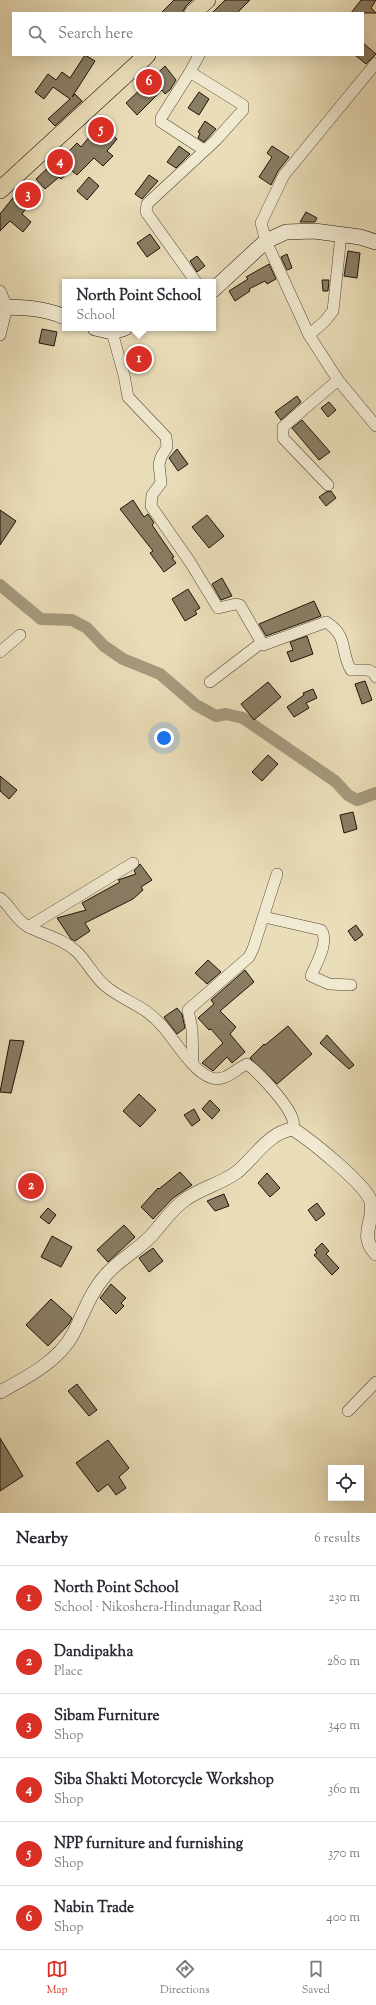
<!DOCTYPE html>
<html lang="en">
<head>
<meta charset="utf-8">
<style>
	body { margin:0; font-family:"Sorts Mill Goudy",serif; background:#f2f2f3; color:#2b2b33 }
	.controls { position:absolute; right:12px; bottom:12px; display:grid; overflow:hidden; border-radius:0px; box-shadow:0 4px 16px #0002 }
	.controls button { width:36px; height:36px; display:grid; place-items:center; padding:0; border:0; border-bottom:1px solid #e1e1e2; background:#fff; color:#2b2b33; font:20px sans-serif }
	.you { position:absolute; left:164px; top:738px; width:14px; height:14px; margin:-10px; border:3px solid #fff; border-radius:50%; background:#1a73e8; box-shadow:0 0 0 6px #1a73e833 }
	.badge { display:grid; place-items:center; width:26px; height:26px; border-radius:50%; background:#d93025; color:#fff; font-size:13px; font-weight:700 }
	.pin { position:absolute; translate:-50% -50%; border:2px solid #fff; box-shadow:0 1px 4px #0006 }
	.popup { position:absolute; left:62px; top:279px; width:154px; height:52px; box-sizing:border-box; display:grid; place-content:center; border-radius:0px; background:#fff; filter:drop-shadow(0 1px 3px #0005); font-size:13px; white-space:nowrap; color:#7c7c81 }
	.popup b { font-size:15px; color:#2b2b33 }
	.popup::after { content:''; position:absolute; left:50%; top:100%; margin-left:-8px; border:8px solid transparent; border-top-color:#fff }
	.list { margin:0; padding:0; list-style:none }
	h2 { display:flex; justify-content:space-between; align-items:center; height:52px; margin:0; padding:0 16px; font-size:17px }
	h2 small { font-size:13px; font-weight:400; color:#7c7c81 }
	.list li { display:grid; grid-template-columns:26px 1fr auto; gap:12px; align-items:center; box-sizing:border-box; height:64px; padding:0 16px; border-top:1px solid #e1e1e2 }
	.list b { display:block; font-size:15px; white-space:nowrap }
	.list p { margin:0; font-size:13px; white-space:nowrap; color:#7c7c81 }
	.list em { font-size:13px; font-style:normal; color:#7c7c81 }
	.icon { flex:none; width:22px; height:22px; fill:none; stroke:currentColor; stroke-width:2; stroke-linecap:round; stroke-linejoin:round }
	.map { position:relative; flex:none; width:376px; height:1513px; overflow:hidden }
	.search { position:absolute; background:#fff; box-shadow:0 4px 16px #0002; left:12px; right:12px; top:12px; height:44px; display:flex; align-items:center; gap:10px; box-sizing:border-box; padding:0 14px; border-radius:0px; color:#7c7c81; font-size:15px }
	.sheet { height:436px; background:#fff }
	nav { display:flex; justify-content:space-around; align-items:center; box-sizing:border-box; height:56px; border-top:1px solid #e1e1e2; background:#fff; font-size:11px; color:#7c7c81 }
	nav a { display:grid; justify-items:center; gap:2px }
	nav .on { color:#d93025 }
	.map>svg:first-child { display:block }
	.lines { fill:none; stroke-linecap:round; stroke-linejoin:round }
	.canal { stroke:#a5997d; stroke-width:12 }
	.building { fill:#897d64; stroke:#1f1308 }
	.minor-casing { stroke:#524634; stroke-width:12 }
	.tertiary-casing { stroke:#524634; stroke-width:14 }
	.secondary-casing { stroke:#1f1308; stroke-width:16 }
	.primary-casing { stroke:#1f1308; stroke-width:18 }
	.minor { stroke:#f1ead2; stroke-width:11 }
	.tertiary { stroke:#f1ead2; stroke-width:13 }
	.secondary { stroke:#f1ead2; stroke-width:15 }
	.primary { stroke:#eadeb9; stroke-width:17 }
</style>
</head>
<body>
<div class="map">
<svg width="376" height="1513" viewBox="0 0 376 1513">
	<rect width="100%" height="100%" fill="#eadeb9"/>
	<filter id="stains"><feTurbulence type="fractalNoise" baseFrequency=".005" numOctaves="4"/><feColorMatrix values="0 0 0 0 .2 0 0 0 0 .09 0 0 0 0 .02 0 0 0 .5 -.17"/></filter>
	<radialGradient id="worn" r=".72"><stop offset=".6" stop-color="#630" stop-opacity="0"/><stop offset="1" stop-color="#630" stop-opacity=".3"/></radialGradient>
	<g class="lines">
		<polyline class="canal" points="0,585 41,619 72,620 87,628 104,646 123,659 160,674 196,705 216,716 226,714 243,718 335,781 348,795 357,800 376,793"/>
	</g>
	<g class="building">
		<polygon points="174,0 192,0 186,6 182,13 161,13"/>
		<polygon points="225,0 250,0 237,13 212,13"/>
		<polygon points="361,0 376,0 371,8 376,13 351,13"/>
		<polygon points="363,43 376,54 366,64 355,55 363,55"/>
		<polygon points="85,55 95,61 72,97 75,94 82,101 55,126 48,119 70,99 53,87 44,99 35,92 48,74 56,80 62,72 70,78"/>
		<polygon points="165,66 176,80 170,90 165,94 162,90 137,115 126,103"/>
		<polygon points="199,92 209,99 199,115 188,108"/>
		<polygon points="205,121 216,129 204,142 198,138 200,133 198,132"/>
		<polygon points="100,124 117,139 107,151 113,156 103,166 94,158 77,175 71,170 61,179 59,177 45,189 36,179 67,150 68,152 77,143 81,147"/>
		<polygon points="179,146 190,154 176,168 167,162"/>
		<polygon points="272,146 289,157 278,171 271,185 259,177 272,157 267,153"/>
		<polygon points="149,175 158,181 142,199 135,194"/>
		<polygon points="89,177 99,186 87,200 77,191"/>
		<polygon points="16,194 29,204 22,214 31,222 23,232 10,221 0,231 0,214"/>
		<polygon points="306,212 317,218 315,222 300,222"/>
		<polygon points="150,234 160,248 147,257 137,243"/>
		<polygon points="348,251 360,253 357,278 344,276"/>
		<polygon points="287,254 292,268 287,270 281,257"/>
		<polygon points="197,256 205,266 197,272 190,261"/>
		<polygon points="269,264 276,279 267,284 265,281 249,289 250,291 235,301 229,291 248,279 246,277"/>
		<polygon points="322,280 329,280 328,291 323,291"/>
		<polygon points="42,329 57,332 54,346 39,343"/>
		<polygon points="297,396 301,402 281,420 275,412"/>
		<polygon points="329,402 336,410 328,417 321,408"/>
		<polygon points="302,420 330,452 319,460 292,428"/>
		<polygon points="177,449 188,464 178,471 169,458"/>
		<polygon points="331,491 336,498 326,506 319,497 326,492"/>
		<polygon points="133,500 144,517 148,514 154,523 152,525 174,557 172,558 176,563 164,572 150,553 153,551 120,509"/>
		<polygon points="0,510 16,521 0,545"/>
		<polygon points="207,515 224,536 209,548 192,527"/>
		<polygon points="222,578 232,596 221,600 212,584"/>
		<polygon points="188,589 200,608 195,611 197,614 185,621 172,599"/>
		<polygon points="314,601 321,616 313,619 266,636 259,624"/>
		<polygon points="307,636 313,654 291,662 287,652 293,650 290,642"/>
		<polygon points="365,681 372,700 362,704 355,684"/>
		<polygon points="268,682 281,697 254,720 241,704"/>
		<polygon points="313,689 317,698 306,703 309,708 294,717 287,707 304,695 303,693"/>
		<polygon points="268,755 278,764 262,781 252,772"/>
		<polygon points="0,776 17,790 9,799 0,791"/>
		<polygon points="353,812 357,829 344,833 340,815"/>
		<polygon points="140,864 152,880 141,887 143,890 133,899 85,923 90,931 75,941 71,939 57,918 86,910 82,903 120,882 118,880 136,874 134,871"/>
		<polygon points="356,925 363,935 355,941 348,931"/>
		<polygon points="208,960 221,972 207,984 195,973"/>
		<polygon points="245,970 254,982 220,1011 236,1027 230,1034 245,1052 232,1063 227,1057 213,1071 202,1063 223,1043 211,1029 209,1030 198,1018 214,1004 211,1000"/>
		<polygon points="177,1008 182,1014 185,1028 177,1034 164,1017"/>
		<polygon points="288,1026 312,1054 277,1084 250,1058 264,1044 265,1045"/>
		<polygon points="327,1035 354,1065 349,1069 320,1043"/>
		<polygon points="10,1040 24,1041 11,1093 0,1092"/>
		<polygon points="139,1094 156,1110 140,1127 123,1111"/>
		<polygon points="210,1100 220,1110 212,1119 202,1109"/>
		<polygon points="194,1109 200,1120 192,1126 184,1115"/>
		<polygon points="180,1172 192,1185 173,1198 153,1219 141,1207 158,1188 159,1189"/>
		<polygon points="267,1173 280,1188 270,1197 258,1183"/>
		<polygon points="224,1194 229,1206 215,1211 207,1201"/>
		<polygon points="317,1203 325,1214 316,1221 308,1210"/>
		<polygon points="48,1208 56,1215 49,1224 40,1217"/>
		<polygon points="124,1225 135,1237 108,1262 97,1250"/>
		<polygon points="52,1236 72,1247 61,1267 41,1257"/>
		<polygon points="322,1243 329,1251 326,1254 339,1268 332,1275 314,1255 317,1253 315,1250"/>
		<polygon points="153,1248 163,1261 149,1272 139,1258"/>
		<polygon points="111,1284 126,1298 121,1303 124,1306 116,1314 100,1298"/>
		<polygon points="51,1299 72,1318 69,1324 48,1346 26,1325"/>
		<polygon points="77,1384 97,1410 89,1416 68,1391"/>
		<polygon points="0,1438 23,1476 0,1491"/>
		<polygon points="108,1440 129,1468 119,1477 126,1488 116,1495 108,1484 98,1492 76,1463"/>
	</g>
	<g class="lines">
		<g class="minor-casing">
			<g id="minor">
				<polyline points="376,63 284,175 261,223 266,241 309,335 338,380 376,426"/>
				<polyline points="190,72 161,118 161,122 204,150"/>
				<polyline points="196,282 146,212 147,204 216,140 243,110 243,105 190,72 199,55"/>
				<polyline points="0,291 7,307 0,335"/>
				<path d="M112,332L124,375L128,397L166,437L167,447L161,457L159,464L161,483L152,495L151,506L190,562L218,608L236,604L240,605L263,645L326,622C349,636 340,652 351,670H368L374,673L376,677"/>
				<polyline points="309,335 325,321 333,311 341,235"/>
				<polyline points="328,485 283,438 283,427 338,380"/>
				<polyline points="0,652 20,635"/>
				<polyline points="210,682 261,643"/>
				<path d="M0,898C10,905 15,919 27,926C43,935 62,938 76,951C88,962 94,978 108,988C129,1004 145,1005 164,1028C176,1042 194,1073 212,1078C226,1082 235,1069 247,1064C260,1074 288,1104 293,1120C294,1122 293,1126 293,1129"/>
				<path d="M264,917L321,930C330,941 316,964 311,976L329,984L351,985"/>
				<polyline points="28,927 133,863"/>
				<polyline points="193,1064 192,1029 188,1010 249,957 253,949 277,874"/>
				<polyline points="348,1411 376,1382"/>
			</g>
		</g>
		<g class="tertiary-casing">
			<path id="tertiary" d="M0,1392C26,1378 59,1361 73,1334C83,1315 90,1293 105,1276C118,1260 137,1251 151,1236C163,1223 171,1209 186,1199C201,1188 221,1184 237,1172C255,1157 269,1132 293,1129C310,1140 367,1185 371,1202C375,1222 358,1235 376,1254"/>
		</g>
		<g class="secondary-casing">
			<g id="secondary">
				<polyline points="213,290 266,241 286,232 314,231 360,237 376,242"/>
				<path d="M0,307C23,307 44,308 65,317"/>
				<polyline points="95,328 112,332 125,328"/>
			</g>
		</g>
		<g class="primary-casing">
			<g id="primary">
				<polyline points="193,13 207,0"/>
				<polyline points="0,190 147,55"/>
			</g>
		</g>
		<use href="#minor" class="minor"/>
		<use href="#tertiary" class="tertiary"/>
		<use href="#secondary" class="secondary"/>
		<use href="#primary" class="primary"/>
	</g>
	<rect width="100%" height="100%" filter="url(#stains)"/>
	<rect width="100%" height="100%" fill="url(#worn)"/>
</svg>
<div class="controls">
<button><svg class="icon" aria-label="locate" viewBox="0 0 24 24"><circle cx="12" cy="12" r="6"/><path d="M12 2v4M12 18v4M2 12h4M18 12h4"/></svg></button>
</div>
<div class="you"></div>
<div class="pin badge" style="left:139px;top:359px">1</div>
<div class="popup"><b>North Point School</b>School</div>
<div class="pin badge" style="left:31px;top:1186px">2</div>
<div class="pin badge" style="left:28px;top:195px">3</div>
<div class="pin badge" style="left:60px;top:162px">4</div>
<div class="pin badge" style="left:101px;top:130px">5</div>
<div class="pin badge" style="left:149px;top:82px">6</div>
<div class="search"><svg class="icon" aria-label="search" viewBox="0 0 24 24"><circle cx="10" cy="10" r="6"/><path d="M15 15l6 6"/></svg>Search here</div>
</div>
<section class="sheet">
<h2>Nearby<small>6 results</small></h2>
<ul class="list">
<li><span class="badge">1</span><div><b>North Point School</b><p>School · Nikoshera-Hindunagar Road</p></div><em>230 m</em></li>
<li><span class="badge">2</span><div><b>Dandipakha</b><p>Place</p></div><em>280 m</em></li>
<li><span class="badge">3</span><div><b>Sibam Furniture</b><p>Shop</p></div><em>340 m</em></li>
<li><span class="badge">4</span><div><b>Siba Shakti Motorcycle Workshop</b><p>Shop</p></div><em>360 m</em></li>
<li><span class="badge">5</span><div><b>NPP furniture and furnishing</b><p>Shop</p></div><em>370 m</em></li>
<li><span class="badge">6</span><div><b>Nabin Trade</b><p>Shop</p></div><em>400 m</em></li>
</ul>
</section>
<nav>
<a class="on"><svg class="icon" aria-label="map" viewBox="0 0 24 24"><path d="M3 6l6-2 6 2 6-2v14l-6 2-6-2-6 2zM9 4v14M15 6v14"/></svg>Map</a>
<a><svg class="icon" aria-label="directions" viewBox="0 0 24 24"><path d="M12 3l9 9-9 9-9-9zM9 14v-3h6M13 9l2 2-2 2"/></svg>Directions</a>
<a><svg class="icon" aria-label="saved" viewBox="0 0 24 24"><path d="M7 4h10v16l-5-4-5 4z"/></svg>Saved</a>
</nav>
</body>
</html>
